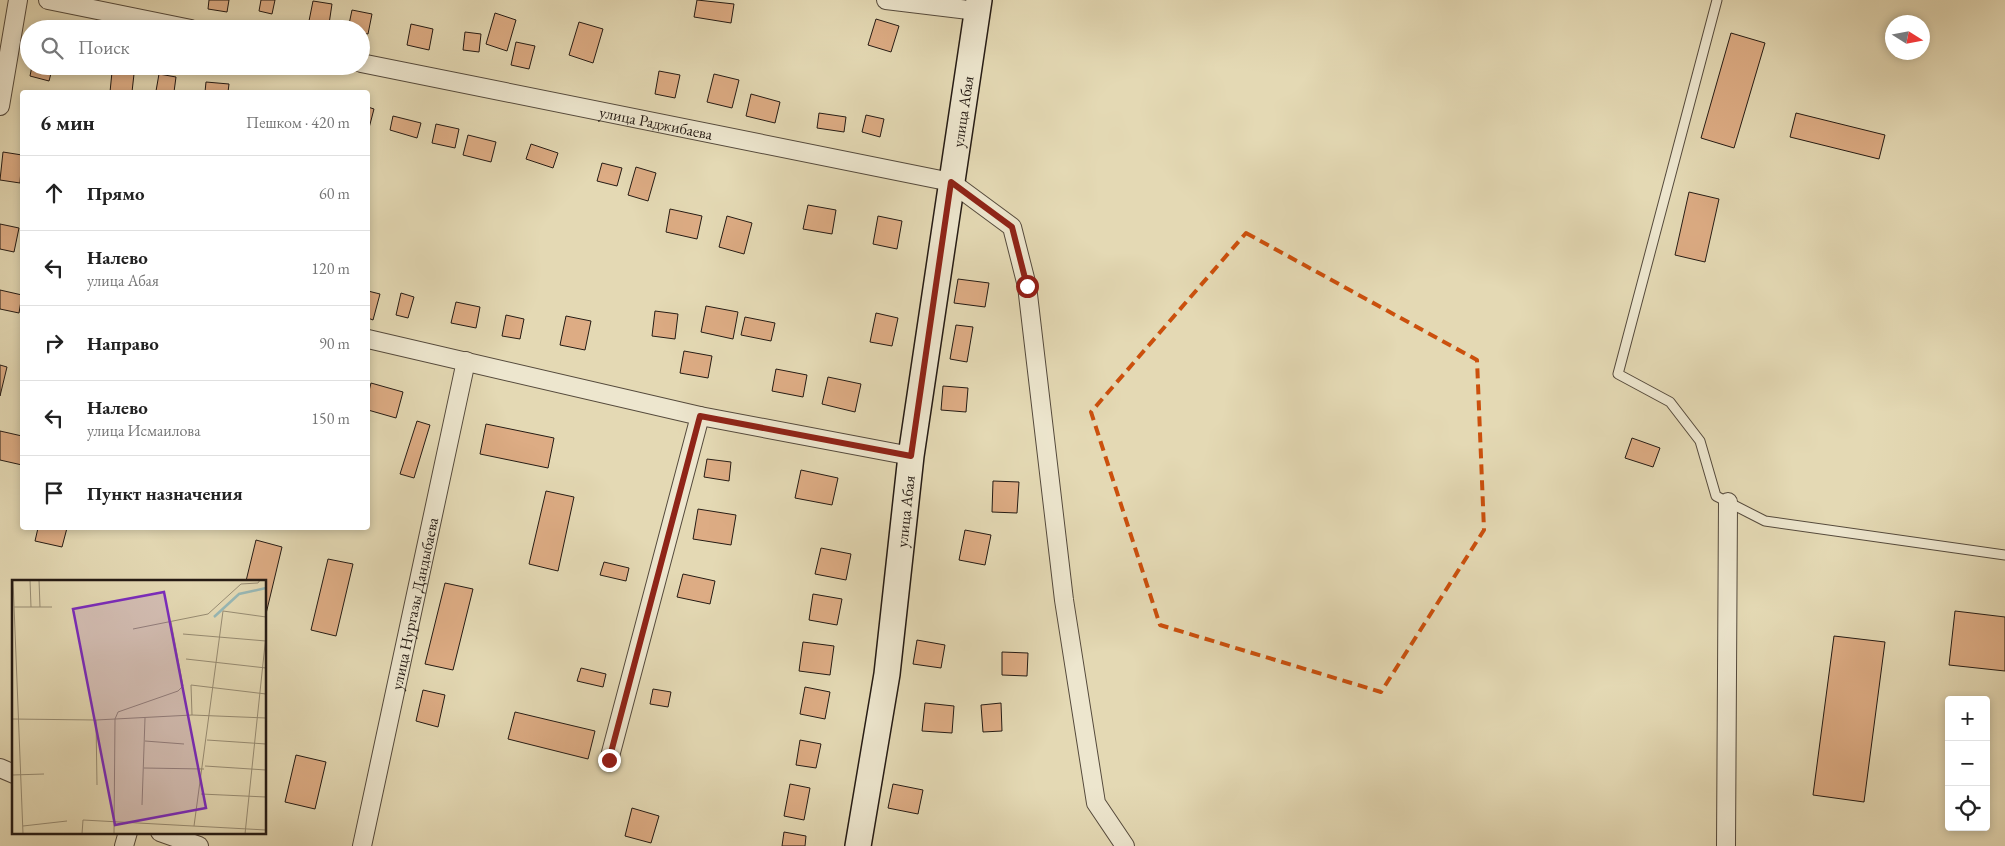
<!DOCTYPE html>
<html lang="ru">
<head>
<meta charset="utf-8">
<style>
	body { margin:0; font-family:"EB Garamond",serif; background:#f6f6f6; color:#222 }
	.controls { position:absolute; right:15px; bottom:15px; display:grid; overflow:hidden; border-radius:5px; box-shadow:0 2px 8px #0003 }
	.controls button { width:45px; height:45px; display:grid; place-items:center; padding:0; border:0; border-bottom:1px solid #e0e0e0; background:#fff; color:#222; font:25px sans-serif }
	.compass { position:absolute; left:1885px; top:15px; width:45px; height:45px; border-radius:50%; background:#fff; box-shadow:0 2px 8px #0003; rotate:101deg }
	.stop { position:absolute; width:15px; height:15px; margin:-11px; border:4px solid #8f2418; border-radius:50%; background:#fff }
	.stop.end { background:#8f2418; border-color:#fff; box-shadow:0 1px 5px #0008 }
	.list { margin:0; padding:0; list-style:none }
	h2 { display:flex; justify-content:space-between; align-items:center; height:65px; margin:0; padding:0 20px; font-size:21px }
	h2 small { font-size:16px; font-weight:400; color:#767676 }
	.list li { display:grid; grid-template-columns:32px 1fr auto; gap:15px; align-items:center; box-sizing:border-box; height:75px; padding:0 20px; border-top:1px solid #e0e0e0 }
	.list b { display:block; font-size:19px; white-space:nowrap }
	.list p { margin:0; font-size:16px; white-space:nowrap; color:#767676 }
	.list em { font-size:16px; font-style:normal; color:#767676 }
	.icon { flex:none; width:28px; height:28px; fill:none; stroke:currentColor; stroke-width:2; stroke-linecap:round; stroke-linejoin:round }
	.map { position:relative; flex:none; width:2005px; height:846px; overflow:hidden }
	.search { position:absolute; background:#fff; box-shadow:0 2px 8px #0003; left:20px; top:20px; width:350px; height:55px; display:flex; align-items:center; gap:12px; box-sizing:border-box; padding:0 18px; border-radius:28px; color:#767676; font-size:19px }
	.panel { position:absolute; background:#fff; box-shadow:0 2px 8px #0003; left:20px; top:90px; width:350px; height:440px; border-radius:5px }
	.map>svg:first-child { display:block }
	.building { fill:#ddac84; stroke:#251b14 }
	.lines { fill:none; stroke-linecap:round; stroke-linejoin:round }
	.lane-casing { stroke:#554a3c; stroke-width:11 }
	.street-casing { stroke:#554a3c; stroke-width:20 }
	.secondary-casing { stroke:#251b14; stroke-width:28 }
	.lane { stroke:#ede6ce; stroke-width:9 }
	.street { stroke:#ede6ce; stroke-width:18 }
	.secondary { stroke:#ede6ce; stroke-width:25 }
	.route { stroke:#8f2418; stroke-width:6 }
	.marked { fill:none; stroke:#cb500d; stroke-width:4; stroke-dasharray:10 6; stroke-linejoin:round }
	.labels { text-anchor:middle; stroke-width:4; stroke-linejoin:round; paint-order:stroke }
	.street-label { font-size:16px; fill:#251b14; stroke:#ede6ce }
	.inset-river { fill:none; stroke:#98b8b6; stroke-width:2.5 }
	.inset-road { fill:none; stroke:#988d74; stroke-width:1 }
	.view { fill:#7b2cbf; fill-opacity:0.15; stroke:#7b2cbf; stroke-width:2.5 }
	.inset-edge { fill:none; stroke:#251b14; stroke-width:2.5 }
</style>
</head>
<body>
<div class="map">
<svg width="2005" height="846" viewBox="0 0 2005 846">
	<rect width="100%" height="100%" fill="#e4d9b4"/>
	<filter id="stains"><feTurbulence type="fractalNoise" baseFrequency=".004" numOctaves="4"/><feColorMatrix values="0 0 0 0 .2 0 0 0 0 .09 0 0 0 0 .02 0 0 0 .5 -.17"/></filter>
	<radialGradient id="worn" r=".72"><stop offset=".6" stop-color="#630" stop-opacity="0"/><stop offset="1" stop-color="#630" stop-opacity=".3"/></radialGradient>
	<g class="building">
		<polygon points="209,0 229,0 227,12 208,9"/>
		<polygon points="261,0 275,0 272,14 259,11"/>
		<polygon points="697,0 734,4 731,23 694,17"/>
		<polygon points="313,1 332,4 329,24 309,21"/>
		<polygon points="352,10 372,14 368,34 361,33 361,29 348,29"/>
		<polygon points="495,13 516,20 507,51 486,44"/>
		<polygon points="876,19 899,26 891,52 868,45"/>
		<polygon points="579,22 603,29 593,63 569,55"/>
		<polygon points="411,24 433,29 429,50 407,45"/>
		<polygon points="465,32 481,34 479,52 463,50"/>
		<polygon points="1731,33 1765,43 1734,148 1701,138"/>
		<polygon points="516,42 535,46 529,69 511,65"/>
		<polygon points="32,66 53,66 49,81 30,76"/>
		<polygon points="659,71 680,75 675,98 655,94"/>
		<polygon points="112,72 134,74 132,92 110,92"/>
		<polygon points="159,74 176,77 174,92 156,91"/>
		<polygon points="714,74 739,80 732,108 707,102"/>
		<polygon points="206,82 229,84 228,92 205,92"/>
		<polygon points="751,94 780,102 775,123 746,116"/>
		<polygon points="368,107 374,109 369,128 368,127"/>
		<polygon points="819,113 846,117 844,132 817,128"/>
		<polygon points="1796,113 1885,135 1879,159 1790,137"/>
		<polygon points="866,115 884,119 880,137 862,132"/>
		<polygon points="393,116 421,123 417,138 390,130"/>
		<polygon points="436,124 459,129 455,148 432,143"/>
		<polygon points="468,135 496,142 491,162 463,155"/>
		<polygon points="531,144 558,153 553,168 526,159"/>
		<polygon points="3,152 22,155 20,183 0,180"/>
		<polygon points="602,163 622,168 617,186 597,181"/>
		<polygon points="636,167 656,173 648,201 628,195"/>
		<polygon points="1689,192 1719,199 1705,262 1675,255"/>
		<polygon points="808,205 836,210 832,234 803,229"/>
		<polygon points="670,209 702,216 697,239 666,232"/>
		<polygon points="727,216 752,223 744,254 719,247"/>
		<polygon points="878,216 902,221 897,249 873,244"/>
		<polygon points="0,224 19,228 14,252 0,249"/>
		<polygon points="958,279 989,283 985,307 954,303"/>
		<polygon points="0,290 22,295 19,313 0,309"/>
		<polygon points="368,291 380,294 373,320 368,318"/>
		<polygon points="401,293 414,297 408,318 396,315"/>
		<polygon points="456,302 480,307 476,328 451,323"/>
		<polygon points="706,306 738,312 733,339 701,332"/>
		<polygon points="655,311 678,314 675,339 652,336"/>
		<polygon points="876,313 898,318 892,346 870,342"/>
		<polygon points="506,315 524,319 520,339 502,336"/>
		<polygon points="566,316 591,321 585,350 560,345"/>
		<polygon points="745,317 775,323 771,341 741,335"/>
		<polygon points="956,325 973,327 967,362 950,359"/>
		<polygon points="684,351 712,356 708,378 680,373"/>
		<polygon points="0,365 7,367 0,396"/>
		<polygon points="776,369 807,375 803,397 772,391"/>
		<polygon points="828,377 861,384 855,412 822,404"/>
		<polygon points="371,383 403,392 396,418 368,410 368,395"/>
		<polygon points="943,386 968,388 966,412 941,410"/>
		<polygon points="417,421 430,425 414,478 400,474"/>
		<polygon points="486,424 554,438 548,468 480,454"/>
		<polygon points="0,431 22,436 22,465 0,460"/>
		<polygon points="1632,438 1660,448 1653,467 1625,458"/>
		<polygon points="707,459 731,462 729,481 704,477"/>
		<polygon points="801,470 838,478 832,505 795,498"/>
		<polygon points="993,481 1019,482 1017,513 992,512"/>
		<polygon points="546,491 574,497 558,571 529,564"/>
		<polygon points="698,509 736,515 731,545 693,539"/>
		<polygon points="38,528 67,528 62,547 35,541"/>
		<polygon points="965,530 991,535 985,565 959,560"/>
		<polygon points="256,540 282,547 265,618 265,581 246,581"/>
		<polygon points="821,548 851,554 846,580 815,574"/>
		<polygon points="328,559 353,564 336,636 311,630"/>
		<polygon points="604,562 629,568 626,581 600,575"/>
		<polygon points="683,574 715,581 710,604 677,597"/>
		<polygon points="445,583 473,589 453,670 425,664"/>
		<polygon points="813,594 842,599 837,625 809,620"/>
		<polygon points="1955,611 2005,617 2005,671 1949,665"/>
		<polygon points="1834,636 1885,642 1864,802 1813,795"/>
		<polygon points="917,640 945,645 941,668 913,664"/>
		<polygon points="803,642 834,646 830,675 799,671"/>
		<polygon points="1002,652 1028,653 1027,676 1002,675"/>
		<polygon points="581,668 606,674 603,687 577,681"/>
		<polygon points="805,687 830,692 825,719 800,714"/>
		<polygon points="653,689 671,692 668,707 650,704"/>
		<polygon points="423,690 445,695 438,727 416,721"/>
		<polygon points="925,703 954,706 952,733 922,731"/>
		<polygon points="1001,703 1002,731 983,732 981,705"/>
		<polygon points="515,712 595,731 588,759 508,739"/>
		<polygon points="800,740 821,744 816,768 796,765"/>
		<polygon points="296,755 326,762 315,809 285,802"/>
		<polygon points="790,784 810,788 804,820 784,816"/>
		<polygon points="893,784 923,790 918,814 888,808"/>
		<polygon points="632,808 659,816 651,843 625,836"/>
		<polygon points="784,832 806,836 805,846 782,846"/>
	</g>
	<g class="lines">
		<g class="lane-casing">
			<polyline id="lane" points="1717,0 1618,374 1670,402 1700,441 1716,496 1765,521 2005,555"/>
		</g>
		<g class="street-casing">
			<g id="street">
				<polyline points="48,0 191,29"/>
				<polyline points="886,0 977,11"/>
				<path id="s1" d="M361,63L951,182L1012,227L1027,286L1064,600L1096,803L1125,846"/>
				<polyline points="0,106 18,0"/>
				<polyline points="368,339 700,416 911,456"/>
				<polyline points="609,760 700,416"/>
				<polyline points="0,768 14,774"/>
				<polyline points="160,832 199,846"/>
				<polyline points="124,846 128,832"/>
				<path id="s2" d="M362,846L466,361"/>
				<polyline points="1726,846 1728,502"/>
			</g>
		</g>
		<g class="secondary-casing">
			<g id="secondary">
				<path id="s3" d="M858,846L887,674L911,456L979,0"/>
			</g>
		</g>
		<use href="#lane" class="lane"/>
		<use href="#street" class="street"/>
		<use href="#secondary" class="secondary"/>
	</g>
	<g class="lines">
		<polyline class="route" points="609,760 700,416 911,456 951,182 1012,227 1027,286"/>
	</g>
	<path class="marked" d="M1246,233L1477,360L1484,530L1381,692L1160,625L1091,412Z"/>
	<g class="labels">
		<g class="street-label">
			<text dy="6" stroke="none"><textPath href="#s3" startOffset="742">улица Абая</textPath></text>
			<text dy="6" stroke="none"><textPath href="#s1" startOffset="301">улица Раджибаева</textPath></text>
			<text dy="6" stroke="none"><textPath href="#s3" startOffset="338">улица Абая</textPath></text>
			<text dy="6" stroke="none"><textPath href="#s2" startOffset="248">улица Нургазы Дандыбаева</textPath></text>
		</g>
	</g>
	<g transform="translate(12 580)">
		<rect width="254" height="254" fill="#e4d9b4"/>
		<path class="inset-river" d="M202,37L227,14L254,8"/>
		<path class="inset-road" d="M1,0L11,254M18,0L19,27M27,0L28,27M2,27H40M121,49L196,34L229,4L246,3L248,0M171,54L254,61M174,79L254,88M180,135L179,105L254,114M0,139L84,140L180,135L254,138M84,140L85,205M195,160L254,164M133,161L172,164M193,186L254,190M132,188L192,189M0,195L32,194M189,214L254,217M130,225L133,138M11,246L55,241M182,246L211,31L254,37M70,254L71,240L254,250M102,254L103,139L106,132L166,111L171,106L159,42M233,254L254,55"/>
		<path class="view" d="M152,12L194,228L103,245L61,29Z"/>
		<rect width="254" height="254" class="inset-edge"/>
	</g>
	<rect width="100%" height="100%" filter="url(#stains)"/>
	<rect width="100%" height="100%" fill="url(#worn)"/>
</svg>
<div class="controls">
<button>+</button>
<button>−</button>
<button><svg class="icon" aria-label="locate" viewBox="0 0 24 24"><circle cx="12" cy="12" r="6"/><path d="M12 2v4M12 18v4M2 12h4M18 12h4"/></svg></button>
</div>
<svg class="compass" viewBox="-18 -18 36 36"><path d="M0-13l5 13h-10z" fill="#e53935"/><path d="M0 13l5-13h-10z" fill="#767676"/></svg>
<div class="stop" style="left:1027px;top:286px"></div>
<div class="stop end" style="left:609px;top:760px"></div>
<div class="search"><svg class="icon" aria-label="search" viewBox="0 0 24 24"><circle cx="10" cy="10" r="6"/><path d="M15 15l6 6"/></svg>Поиск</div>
<section class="panel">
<h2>6 мин<small>Пешком · 420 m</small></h2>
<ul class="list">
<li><svg class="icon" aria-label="ahead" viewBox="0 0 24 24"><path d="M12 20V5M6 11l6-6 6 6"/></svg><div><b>Прямо</b></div><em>60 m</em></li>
<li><svg class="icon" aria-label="left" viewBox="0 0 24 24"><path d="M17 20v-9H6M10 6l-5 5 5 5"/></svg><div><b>Налево</b><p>улица Абая</p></div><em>120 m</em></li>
<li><svg class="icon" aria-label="right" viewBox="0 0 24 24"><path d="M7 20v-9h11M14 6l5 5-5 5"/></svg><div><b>Направо</b></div><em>90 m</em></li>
<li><svg class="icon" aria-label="left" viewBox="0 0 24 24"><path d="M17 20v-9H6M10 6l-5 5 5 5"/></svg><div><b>Налево</b><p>улица Исмаилова</p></div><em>150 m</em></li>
<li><svg class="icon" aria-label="arrive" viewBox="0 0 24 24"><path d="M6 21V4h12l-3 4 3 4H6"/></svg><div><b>Пункт назначения</b></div></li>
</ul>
</section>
</div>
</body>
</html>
